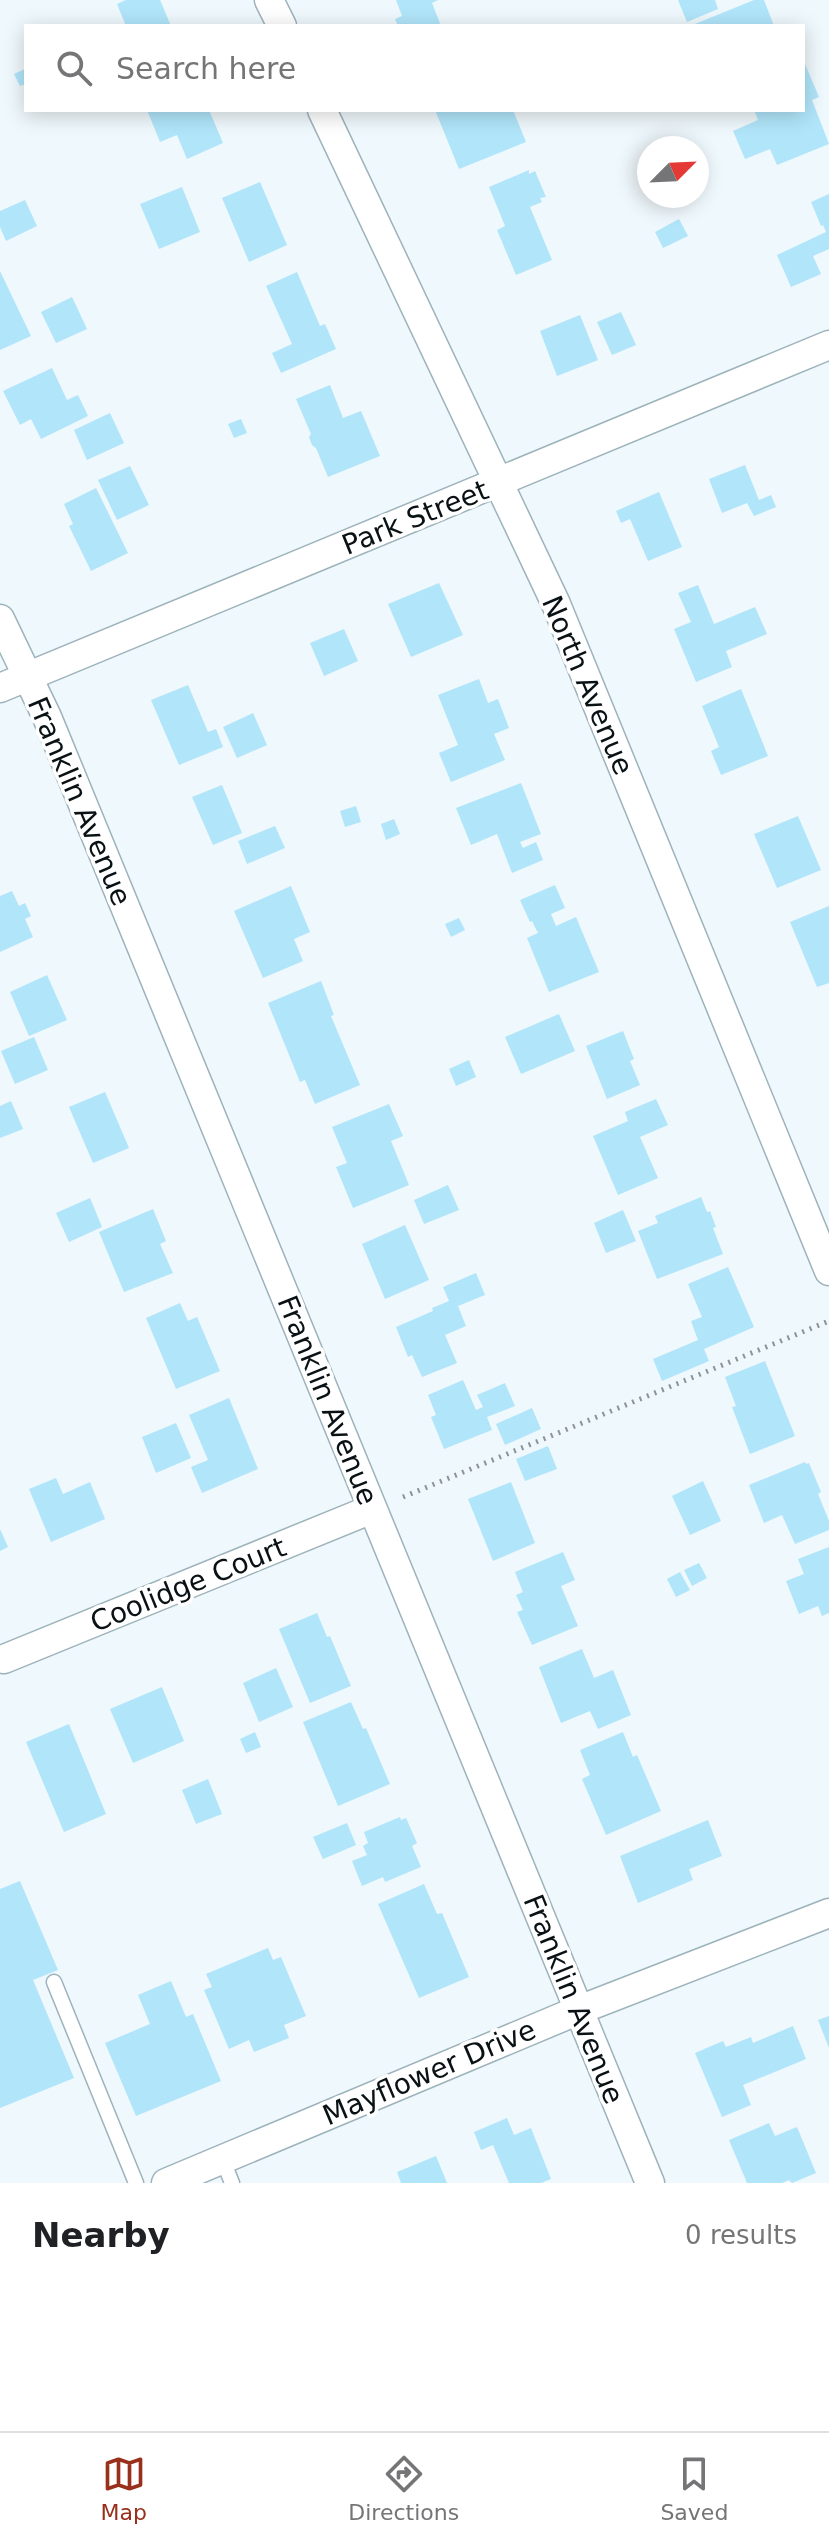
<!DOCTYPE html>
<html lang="en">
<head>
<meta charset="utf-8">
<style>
	body { margin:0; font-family:"DejaVu Sans",sans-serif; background:#f2f2f2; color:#202124 }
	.compass { position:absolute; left:637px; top:136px; width:72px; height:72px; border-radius:50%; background:#fff; box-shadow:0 4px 20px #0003; rotate:66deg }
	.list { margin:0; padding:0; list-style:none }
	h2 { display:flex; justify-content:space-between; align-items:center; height:104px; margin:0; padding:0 32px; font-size:34px }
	h2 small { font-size:26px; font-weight:400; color:#757577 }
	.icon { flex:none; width:44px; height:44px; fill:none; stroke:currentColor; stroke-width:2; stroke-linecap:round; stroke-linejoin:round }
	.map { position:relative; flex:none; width:829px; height:2183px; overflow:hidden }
	.search { position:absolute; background:#fff; box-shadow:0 4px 20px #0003; left:24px; right:24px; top:24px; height:88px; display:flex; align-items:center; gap:20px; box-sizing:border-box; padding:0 28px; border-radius:0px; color:#757577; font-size:30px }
	.sheet { height:248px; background:#fff }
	nav { display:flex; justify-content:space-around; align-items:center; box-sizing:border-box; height:112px; border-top:2px solid #e0e0e0; background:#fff; font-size:22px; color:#757577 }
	nav a { display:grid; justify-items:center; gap:4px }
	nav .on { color:#99301c }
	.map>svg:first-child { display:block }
	.building { fill:#b1e5fa }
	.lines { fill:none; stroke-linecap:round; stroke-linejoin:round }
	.lane-casing { stroke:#9db3bc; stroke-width:17 }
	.street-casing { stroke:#9db3bc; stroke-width:31 }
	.path { stroke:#8c9498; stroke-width:5; stroke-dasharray:2 6; stroke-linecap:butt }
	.lane { stroke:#fff; stroke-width:14 }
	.street { stroke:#fff; stroke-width:28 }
	.labels { text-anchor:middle; stroke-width:7; stroke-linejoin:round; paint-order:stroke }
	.street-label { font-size:28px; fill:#091114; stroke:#fff }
</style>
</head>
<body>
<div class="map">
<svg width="829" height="2183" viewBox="0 0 829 2183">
	<rect width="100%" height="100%" fill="#eff8fc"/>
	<g class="building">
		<polygon points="126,0 160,0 171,26 126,26 117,4"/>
		<polygon points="396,0 438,0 432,3 441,26 398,26 395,19 402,16"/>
		<polygon points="678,0 715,0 718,9 687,22"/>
		<polygon points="754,0 764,0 774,26 690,26"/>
		<polygon points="803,59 819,97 812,100 829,144 777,165 770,149 745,159 733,131 758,120 754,110 803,110"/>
		<polygon points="25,69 26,84 20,86 14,74"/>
		<polygon points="147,110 209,110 223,143 187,159 177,135 160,142"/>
		<polygon points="435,110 513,110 526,142 459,169"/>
		<polygon points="529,170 529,174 535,171 546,197 540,198 542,202 530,207 552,260 516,275 497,230 505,226 489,187"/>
		<polygon points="260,182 287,245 249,262 222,198"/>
		<polygon points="182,187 200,232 159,249 140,204"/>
		<polygon points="829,194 829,249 813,256 821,274 791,287 777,255 826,232 823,225 821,226 811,202"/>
		<polygon points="25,200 37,226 6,241 0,227 0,211"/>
		<polygon points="679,219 688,236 663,248 655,232"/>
		<polygon points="0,271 31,336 0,350"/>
		<polygon points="297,272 320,326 325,324 336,349 281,373 272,353 292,344 266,286"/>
		<polygon points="72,297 87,329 56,343 41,312"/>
		<polygon points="621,312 636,345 612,355 597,322"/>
		<polygon points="580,315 598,360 557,376 540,331"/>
		<polygon points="52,368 67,400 78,395 88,416 41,439 31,419 20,425 3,391"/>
		<polygon points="330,385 343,418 361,411 380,456 328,477 316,448 312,445 309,437 311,434 296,399"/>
		<polygon points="110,413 124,443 87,460 74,430"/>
		<polygon points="241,419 247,433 234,438 228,424"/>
		<polygon points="745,465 759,500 771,495 776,507 754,516 747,503 722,513 709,479"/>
		<polygon points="130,466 149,505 117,520 98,480"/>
		<polygon points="96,488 128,553 91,571 69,526 73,524 64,504"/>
		<polygon points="659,492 682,547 648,561 630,519 621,523 616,511"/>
		<polygon points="439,583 463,635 411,657 388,604"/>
		<polygon points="698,585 714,624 755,607 767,634 726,651 732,667 696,682 674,629 691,622 678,593"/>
		<polygon points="344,629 358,661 324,676 310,643"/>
		<polygon points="479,679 488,703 498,699 509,728 494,734 505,760 451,782 439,753 458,745 438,695"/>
		<polygon points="188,685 208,732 216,729 223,747 179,765 151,700"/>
		<polygon points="741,689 768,756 721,775 711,751 719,747 702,706"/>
		<polygon points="253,713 267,745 237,758 223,727"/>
		<polygon points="521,783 541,834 520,842 523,848 536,842 543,860 512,873 497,834 471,845 456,808"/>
		<polygon points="222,785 242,833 213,845 192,797"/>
		<polygon points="356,806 361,822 345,827 340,811"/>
		<polygon points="798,816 821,870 777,888 754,834"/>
		<polygon points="394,819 400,834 386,840 381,824"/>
		<polygon points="275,826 285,848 247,864 238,841"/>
		<polygon points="555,885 565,908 551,914 556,926 576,917 599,972 549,992 527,938 538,933 532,921 530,922 520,900"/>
		<polygon points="291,886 310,932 294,939 303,961 263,978 234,911"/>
		<polygon points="12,891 19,906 25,903 31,916 25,919 33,937 0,952 0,896"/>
		<polygon points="829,906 829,983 817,987 790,922"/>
		<polygon points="459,918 465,930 451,937 445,924"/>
		<polygon points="47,975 67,1020 29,1036 10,992"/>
		<polygon points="321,981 334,1015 331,1016 360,1085 315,1104 305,1080 300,1082 268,1003"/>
		<polygon points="559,1014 575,1051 521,1074 505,1037"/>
		<polygon points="623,1031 634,1059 630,1061 640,1085 607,1099 586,1046"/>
		<polygon points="34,1037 48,1070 15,1084 1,1051"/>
		<polygon points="469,1060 476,1077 456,1086 449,1069"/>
		<polygon points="105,1092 129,1148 93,1163 69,1107"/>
		<polygon points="656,1099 668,1125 640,1137 658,1178 618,1195 593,1136 628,1121 625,1112"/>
		<polygon points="11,1101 23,1129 0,1138 0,1106"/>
		<polygon points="389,1104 403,1136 391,1141 409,1185 353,1208 336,1167 347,1163 332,1127"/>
		<polygon points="448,1185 459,1210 424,1224 414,1200"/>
		<polygon points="701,1197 707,1212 710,1211 716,1227 713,1228 723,1254 657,1279 638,1231 658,1223 655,1216"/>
		<polygon points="90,1198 102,1227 69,1242 56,1213"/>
		<polygon points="153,1209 166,1241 160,1244 173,1273 124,1292 99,1232"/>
		<polygon points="623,1210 636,1241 606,1253 594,1223"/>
		<polygon points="405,1225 429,1280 385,1299 362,1244"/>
		<polygon points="728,1267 754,1327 704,1349 709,1361 662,1381 653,1359 698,1340 691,1321 702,1317 688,1284"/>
		<polygon points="476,1273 485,1295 458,1306 466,1326 445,1335 457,1363 422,1377 412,1355 408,1357 396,1327 433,1311 432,1308 449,1301 443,1287"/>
		<polygon points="180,1303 188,1321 197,1317 220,1371 176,1389 146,1318"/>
		<polygon points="765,1361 795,1436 750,1454 732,1407 736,1406 725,1377"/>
		<polygon points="463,1380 476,1410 483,1407 477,1395 505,1383 515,1406 487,1417 492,1430 444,1449 431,1417 436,1415 428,1395"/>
		<polygon points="229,1398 258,1469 202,1493 191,1467 208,1460 189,1415"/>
		<polygon points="532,1408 541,1429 505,1445 496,1424"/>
		<polygon points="176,1423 191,1458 156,1473 142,1437"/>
		<polygon points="548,1446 557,1469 525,1481 516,1459"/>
		<polygon points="805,1462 806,1464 809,1463 821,1492 818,1494 829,1521 829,1530 795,1544 782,1515 764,1523 749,1485"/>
		<polygon points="56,1478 63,1494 90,1482 105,1519 51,1542 29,1489"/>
		<polygon points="703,1481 721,1521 690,1535 672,1496"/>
		<polygon points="511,1482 535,1543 493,1561 468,1499"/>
		<polygon points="0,1529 8,1547 0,1551"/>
		<polygon points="829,1547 829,1613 822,1616 818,1606 799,1614 786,1581 804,1574 798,1559"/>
		<polygon points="563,1552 575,1580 561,1586 578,1626 532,1645 517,1612 523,1610 516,1595 523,1592 515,1572"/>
		<polygon points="699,1563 707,1578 692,1586 684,1570"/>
		<polygon points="680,1572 690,1590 676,1597 667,1579"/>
		<polygon points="317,1613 327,1637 330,1636 351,1686 310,1703 279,1629"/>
		<polygon points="582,1649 594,1678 613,1670 631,1715 598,1729 590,1711 561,1723 539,1667"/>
		<polygon points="276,1668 293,1707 259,1722 243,1683"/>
		<polygon points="162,1687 184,1741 133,1763 110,1709"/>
		<polygon points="351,1702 363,1729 366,1728 390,1784 338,1806 303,1722"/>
		<polygon points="69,1724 106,1814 64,1832 26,1742"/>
		<polygon points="255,1732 261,1747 246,1753 240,1739"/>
		<polygon points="623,1732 633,1757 637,1755 661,1811 606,1835 582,1779 590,1775 580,1750"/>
		<polygon points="208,1779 222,1814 196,1824 182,1790"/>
		<polygon points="400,1817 401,1820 406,1818 417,1843 412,1846 421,1867 385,1882 383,1877 362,1886 352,1861 367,1855 363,1846 368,1843 364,1832"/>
		<polygon points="708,1820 722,1856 689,1869 693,1880 638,1903 620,1856"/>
		<polygon points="347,1823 356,1845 323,1859 313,1837"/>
		<polygon points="20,1881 58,1970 33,1980 74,2078 0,2108 0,1889"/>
		<polygon points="424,1884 437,1914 442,1913 469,1977 419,1998 378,1904"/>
		<polygon points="268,1948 273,1960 281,1957 306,2016 284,2025 289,2038 254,2052 249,2040 229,2049 204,1990 212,1987 206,1974"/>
		<polygon points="171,1981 186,2017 193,2014 221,2081 136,2116 105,2043 150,2024 138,1995"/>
		<polygon points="829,2016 829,2048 818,2020"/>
		<polygon points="793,2026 806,2059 743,2085 751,2105 722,2117 695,2053 723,2041 726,2047 751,2037 753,2043"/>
		<polygon points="507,2118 514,2135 531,2128 551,2179 541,2183 509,2183 493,2145 481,2150 474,2132"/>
		<polygon points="769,2123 775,2136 797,2127 816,2173 792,2183 789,2180 782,2183 747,2183 729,2140"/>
		<polygon points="436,2156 447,2183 401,2183 397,2172"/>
	</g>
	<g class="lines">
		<g class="lane-casing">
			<g id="lane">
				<polyline points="54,1982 136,2183"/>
				<polyline points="222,2158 232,2183"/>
			</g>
		</g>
		<g class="street-casing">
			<g id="street">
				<polyline points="269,0 282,26"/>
				<polyline points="322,110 556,604 829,1271"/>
				<polyline points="0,619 47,717 650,2183"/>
				<polyline points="0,688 829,345"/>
				<polyline points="4,1659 372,1509"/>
				<polyline points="166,2183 579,2010 829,1913"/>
			</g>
		</g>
		<polyline class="path" points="403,1497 829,1321"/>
		<use href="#lane" class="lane"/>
		<use href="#street" class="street"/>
	</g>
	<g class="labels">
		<g class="street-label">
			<text transform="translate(415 517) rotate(-22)" y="10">Park Street</text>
			<text transform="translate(588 685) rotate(67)" y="10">North Avenue</text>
			<text transform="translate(80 801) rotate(67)" y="10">Franklin Avenue</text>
			<text transform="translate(328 1400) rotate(68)" y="10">Franklin Avenue</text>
			<text transform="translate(188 1584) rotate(-22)" y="10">Coolidge Court</text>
			<text transform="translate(574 1999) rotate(68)" y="10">Franklin Avenue</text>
			<text transform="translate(429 2072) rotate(-23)" y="10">Mayflower Drive</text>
		</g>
	</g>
</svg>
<svg class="compass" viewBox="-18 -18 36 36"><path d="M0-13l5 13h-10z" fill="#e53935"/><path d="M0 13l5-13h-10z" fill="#757577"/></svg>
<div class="search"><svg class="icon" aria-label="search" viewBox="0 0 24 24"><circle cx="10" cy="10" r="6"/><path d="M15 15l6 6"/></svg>Search here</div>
</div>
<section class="sheet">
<h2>Nearby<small>0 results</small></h2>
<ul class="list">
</ul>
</section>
<nav>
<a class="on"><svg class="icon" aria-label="map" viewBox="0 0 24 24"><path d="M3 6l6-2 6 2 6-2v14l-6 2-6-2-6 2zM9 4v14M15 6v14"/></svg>Map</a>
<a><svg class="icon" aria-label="directions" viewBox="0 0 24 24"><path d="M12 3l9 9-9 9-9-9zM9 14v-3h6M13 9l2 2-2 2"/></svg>Directions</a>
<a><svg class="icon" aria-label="saved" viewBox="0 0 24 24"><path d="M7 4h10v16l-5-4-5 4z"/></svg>Saved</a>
</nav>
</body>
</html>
